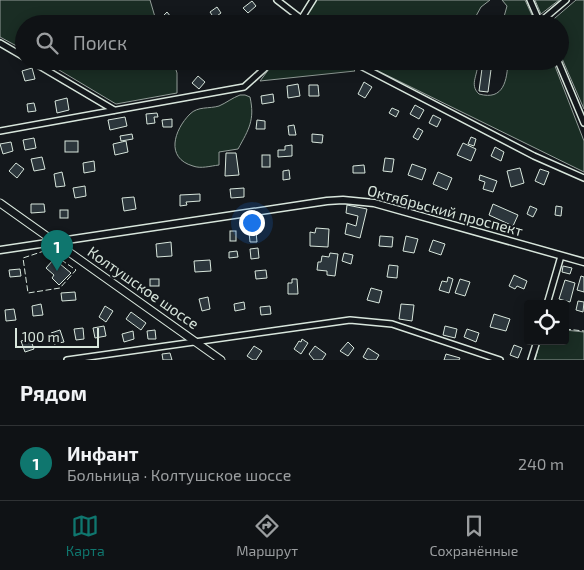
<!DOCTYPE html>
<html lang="ru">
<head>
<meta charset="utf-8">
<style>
	body { margin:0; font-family:"Exo 2",sans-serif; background:#181b1e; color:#f1f3f6 }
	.controls { position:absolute; right:15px; bottom:15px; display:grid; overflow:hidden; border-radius:5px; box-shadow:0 2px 12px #0003 }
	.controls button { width:45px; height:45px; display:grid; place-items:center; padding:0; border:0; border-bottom:1px solid #2f3234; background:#0f1215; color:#f1f3f6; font:25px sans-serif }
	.scale { position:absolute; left:15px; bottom:12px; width:84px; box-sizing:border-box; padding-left:5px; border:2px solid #d8e6dc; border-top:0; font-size:14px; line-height:18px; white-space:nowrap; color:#d8e6dc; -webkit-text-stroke:4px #14181c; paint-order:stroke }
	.you { position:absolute; left:251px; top:222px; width:18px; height:18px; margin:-12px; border:4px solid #fff; border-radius:50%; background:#1a73e8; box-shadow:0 0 0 8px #1a73e833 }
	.badge { display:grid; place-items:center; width:32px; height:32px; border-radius:50%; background:#0f766e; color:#fff; font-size:16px; font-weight:700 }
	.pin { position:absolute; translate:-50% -41px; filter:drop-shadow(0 1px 2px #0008) }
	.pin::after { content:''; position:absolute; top:26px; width:18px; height:15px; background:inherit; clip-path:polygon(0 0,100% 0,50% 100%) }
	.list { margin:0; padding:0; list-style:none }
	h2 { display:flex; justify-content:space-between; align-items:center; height:65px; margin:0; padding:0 20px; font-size:21px }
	h2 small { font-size:16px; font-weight:400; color:#9b9ea0 }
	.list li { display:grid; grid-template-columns:32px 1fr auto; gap:15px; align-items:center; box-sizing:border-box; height:75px; padding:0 20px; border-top:1px solid #2f3234 }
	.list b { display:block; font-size:19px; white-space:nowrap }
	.list p { margin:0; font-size:16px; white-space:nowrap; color:#9b9ea0 }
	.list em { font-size:16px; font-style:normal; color:#9b9ea0 }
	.icon { flex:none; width:28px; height:28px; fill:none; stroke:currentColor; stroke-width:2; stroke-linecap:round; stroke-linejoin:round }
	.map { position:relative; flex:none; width:584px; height:360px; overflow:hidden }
	.search { position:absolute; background:#0f1215; box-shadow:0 2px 12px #0003; left:15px; right:15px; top:15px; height:55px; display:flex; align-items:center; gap:12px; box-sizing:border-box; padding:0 18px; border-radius:28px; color:#9b9ea0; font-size:19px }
	.sheet { height:140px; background:#0f1215 }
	nav { display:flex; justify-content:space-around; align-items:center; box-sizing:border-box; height:70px; border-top:1px solid #2f3234; background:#0f1215; font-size:14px; color:#9b9ea0 }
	nav a { display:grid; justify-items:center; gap:2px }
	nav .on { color:#0f766e }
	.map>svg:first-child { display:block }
	.green { fill:#1a2d24; stroke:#939e99 }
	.building { fill:#2c363c; stroke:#d8e6dc }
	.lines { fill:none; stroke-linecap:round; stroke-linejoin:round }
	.minor-casing { stroke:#d8e6dc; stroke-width:8 }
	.tertiary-casing { stroke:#d8e6dc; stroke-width:9 }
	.secondary-casing { stroke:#d8e6dc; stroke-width:9 }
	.minor { stroke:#14181c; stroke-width:5 }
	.tertiary { stroke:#14181c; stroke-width:6 }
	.secondary { stroke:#14181c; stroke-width:7 }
	.fence { stroke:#d8e6dc; stroke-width:1; stroke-dasharray:6 2.5; stroke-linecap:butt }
	.labels { text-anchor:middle; stroke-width:4; stroke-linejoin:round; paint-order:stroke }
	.street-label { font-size:15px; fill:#d8e6dc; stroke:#14181c }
</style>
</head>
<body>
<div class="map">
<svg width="584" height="360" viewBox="0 0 584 360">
	<rect width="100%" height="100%" fill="#14181c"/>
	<g class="green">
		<polygon points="0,0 150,0 155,17 155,24 24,24 24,50 0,37"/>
		<polygon points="316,0 490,0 481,7 476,16 463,23 317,24 306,16"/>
		<polygon points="502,0 525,0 536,24 502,24 507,6"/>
		<polygon points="535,0 559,0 541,14"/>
		<polygon points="576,0 584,0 584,109 560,54 560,24 548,24"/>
		<polygon points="44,61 173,61 177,73 177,93 116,104"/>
		<polygon points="275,61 346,61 355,71 260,81"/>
		<path d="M358,61H457L463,63L477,61C480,73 468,84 479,94C504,101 507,80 508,61H553L584,141V172Z"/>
		<path d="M240,95H245L250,97C255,120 249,129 238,149L219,152V165C210,166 201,169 193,166C165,158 174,130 190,114C198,106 209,109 219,106C226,103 232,98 240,95Z"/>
		<polygon points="565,330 584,332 584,360 535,360 540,341 565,341"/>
	</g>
	<g class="building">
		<polygon points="252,1 256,6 248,13 243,8"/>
		<polygon points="217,7 221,13 214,18 210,12"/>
		<polygon points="167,12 175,22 172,24 167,24 162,17"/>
		<polygon points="113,61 125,61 121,68 111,63"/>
		<polygon points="483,61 492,62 488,92 479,91"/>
		<polygon points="32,68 35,79 25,81 22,71"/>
		<polygon points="198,76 205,82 199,89 192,83"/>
		<polygon points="364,82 372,87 365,98 358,94"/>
		<polygon points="298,84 300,96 288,98 287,86"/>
		<polygon points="309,85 318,85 319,96 309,96"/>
		<polygon points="273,94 274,102 262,104 261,96"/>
		<polygon points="67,98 69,110 57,113 55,101"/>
		<polygon points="34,103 36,111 28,112 27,104"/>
		<polygon points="415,105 424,110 419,119 410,114"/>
		<polygon points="392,108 399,111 396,117 389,113"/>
		<polygon points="157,113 158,117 154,117 155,123 147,124 146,114"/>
		<polygon points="433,115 441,119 437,127 429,123"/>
		<polygon points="125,117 127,126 110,130 108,120"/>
		<polygon points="172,119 172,127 163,127 162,120"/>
		<polygon points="257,120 265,121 265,129 256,129"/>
		<polygon points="294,125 296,135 289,135 288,126"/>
		<polygon points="418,128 423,131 418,140 413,137"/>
		<polygon points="132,134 133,139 121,141 120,136"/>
		<polygon points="312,134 323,135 322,143 312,142"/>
		<polygon points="471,137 476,139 474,146 468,144"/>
		<polygon points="34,138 36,148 25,150 23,140"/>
		<rect x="65" y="141" width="13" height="11"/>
		<polygon points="126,141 128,152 115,155 113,144"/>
		<polygon points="11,142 13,151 3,154 0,144"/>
		<polygon points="463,143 476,149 471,161 457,155"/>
		<polygon points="292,145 292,156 278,157 278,150 285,150 285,146"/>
		<polygon points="495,147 504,152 501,161 491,156"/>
		<polygon points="226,153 236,153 239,175 225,176"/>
		<rect x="262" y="155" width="8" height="12"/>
		<polygon points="42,157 45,169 34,171 31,159"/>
		<polygon points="385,158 394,159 392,172 383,171"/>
		<polygon points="94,161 95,171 84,173 83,163"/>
		<polygon points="16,163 24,169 17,178 9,171"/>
		<polygon points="412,164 426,169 422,180 408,175"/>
		<polygon points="364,165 365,173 353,173 353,166"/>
		<polygon points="520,168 524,183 511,187 507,171"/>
		<polygon points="540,169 549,172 544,185 535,181"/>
		<polygon points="289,170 290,179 283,180 283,171"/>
		<polygon points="62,172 65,186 56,187 54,174"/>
		<polygon points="438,172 452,178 447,190 433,184"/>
		<polygon points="480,175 497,181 493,192 483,189 485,182 479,180"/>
		<polygon points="85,186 86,196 75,198 73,188"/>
		<polygon points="244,188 244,197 231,198 230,189"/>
		<polygon points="200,194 200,201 186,202 187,205 180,206 180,195"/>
		<polygon points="134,197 136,209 124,211 122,198"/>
		<polygon points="31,204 44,204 45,212 31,213"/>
		<polygon points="493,204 518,215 513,226 489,215"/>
		<polygon points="347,205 367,209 360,238 345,234 347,223 356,226 358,216 346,213"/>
		<polygon points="530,206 537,209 533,217 527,214"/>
		<polygon points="556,206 562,207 561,216 555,215"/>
		<rect x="60" y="210" width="8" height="8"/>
		<polygon points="316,228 329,229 328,247 310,246 310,232 315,233"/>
		<rect x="230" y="231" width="6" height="10"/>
		<polygon points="249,232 256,232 257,242 250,242"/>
		<polygon points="380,236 393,237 392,247 379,246"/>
		<polygon points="406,236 418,239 414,253 403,251"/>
		<polygon points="433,240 445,244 441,255 429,251"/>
		<polygon points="171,242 172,256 157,257 156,244"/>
		<polygon points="258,248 259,258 251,259 250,249"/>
		<polygon points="237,251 238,257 229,258 229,252"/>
		<polygon points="330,253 338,254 335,276 327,275 327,271 317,270 318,262 321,262 322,256 329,257"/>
		<polygon points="344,253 353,255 351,264 342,261"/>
		<polygon points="54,259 71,273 59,285 52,278 54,275 46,268"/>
		<polygon points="210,260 211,271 195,272 194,261"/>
		<polygon points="389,265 398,266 397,278 387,277"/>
		<polygon points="563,266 572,268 570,274 562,272"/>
		<polygon points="20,269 21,276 10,277 9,270"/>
		<polygon points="266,270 267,278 256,279 255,271"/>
		<polygon points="514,275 527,281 524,289 517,286 515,289 509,286"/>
		<polygon points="581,276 584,277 584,292 577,290"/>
		<polygon points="448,277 453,279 449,293 439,290 442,281 447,282"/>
		<rect x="150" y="279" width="9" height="7"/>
		<polygon points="292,279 297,279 298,294 288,294 288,283 292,283"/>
		<polygon points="460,279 470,282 465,296 455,293"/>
		<polygon points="565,280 575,283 570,302 559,299"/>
		<polygon points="371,288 382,291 379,303 367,300"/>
		<polygon points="75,292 76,300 62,301 61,293"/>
		<polygon points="208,297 210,309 202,311 199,299"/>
		<polygon points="578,301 584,302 583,312 576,310"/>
		<polygon points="244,302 245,309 235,311 234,304"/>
		<polygon points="41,304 43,315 33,316 32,306"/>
		<polygon points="401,304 414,305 412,321 399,319"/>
		<polygon points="105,306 113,311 106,322 99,317"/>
		<polygon points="270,306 271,314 261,315 260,307"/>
		<polygon points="14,309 16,320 6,321 5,310"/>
		<polygon points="131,312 146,323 141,330 126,319"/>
		<polygon points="494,314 510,319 506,331 490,327"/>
		<polygon points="104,326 106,336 95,338 93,328"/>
		<polygon points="445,326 457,329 455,338 443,335"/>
		<polygon points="83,328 84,339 76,340 74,329"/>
		<polygon points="467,329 479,333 476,342 464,337"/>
		<polygon points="60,330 64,342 54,344 51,333"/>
		<polygon points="155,330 156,339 148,339 147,331"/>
		<polygon points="133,331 134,339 124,342 122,334"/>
		<polygon points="30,338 34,349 25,352 21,341"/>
		<polygon points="302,339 308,343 301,354 294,349 299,341 301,342"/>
		<polygon points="348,342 354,348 348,356 340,351"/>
		<polygon points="514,345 522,348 518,358 510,355"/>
		<polygon points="254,346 262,351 256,360 253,360 247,356"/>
		<polygon points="315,346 326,354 322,360 314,360 309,354"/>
		<polygon points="368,348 379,355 376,360 368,360 363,357"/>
		<polygon points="170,353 172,360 163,360 162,354"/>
		<polygon points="446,354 460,358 459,360 444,360"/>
	</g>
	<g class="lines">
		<g class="minor-casing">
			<g id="minor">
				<polyline points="277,0 308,24"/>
				<polyline points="530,0 540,23"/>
				<polyline points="540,22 566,0"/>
				<polyline points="298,24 313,0"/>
				<polyline points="0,43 24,57"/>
				<polyline points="31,61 114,110"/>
				<polyline points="351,61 534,156 584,178"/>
				<polyline points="558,61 584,123"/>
				<polyline points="0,131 244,87 264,69 270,61"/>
				<polyline points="547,304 561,256"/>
				<polyline points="67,360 350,320 392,324 500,360"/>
				<polyline points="531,360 537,341"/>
			</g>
		</g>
		<g class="tertiary-casing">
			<polyline id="tertiary" points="0,250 327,201 343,200 374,203 584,262"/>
		</g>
		<g class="secondary-casing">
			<polyline id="secondary" points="0,203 221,360"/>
		</g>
		<use href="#minor" class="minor"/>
		<use href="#tertiary" class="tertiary"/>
		<use href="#secondary" class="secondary"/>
		<g class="fence">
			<polygon points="47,250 76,270 60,288 28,293 23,258"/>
			<polyline points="565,317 565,325"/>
			<polyline points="565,329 584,331"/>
		</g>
	</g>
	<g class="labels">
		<g class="street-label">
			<text transform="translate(445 211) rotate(15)" y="5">Октябрьский проспект</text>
			<text transform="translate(143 288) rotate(35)" y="5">Колтушское шоссе</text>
		</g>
	</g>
</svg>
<div class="controls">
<button><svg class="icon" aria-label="locate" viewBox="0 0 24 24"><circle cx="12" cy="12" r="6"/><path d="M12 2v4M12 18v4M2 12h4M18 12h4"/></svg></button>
</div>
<div class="scale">100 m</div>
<div class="you"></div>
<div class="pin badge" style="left:57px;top:271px">1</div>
<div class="search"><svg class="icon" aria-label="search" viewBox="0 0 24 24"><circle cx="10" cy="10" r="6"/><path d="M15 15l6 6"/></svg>Поиск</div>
</div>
<section class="sheet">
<h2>Рядом<small></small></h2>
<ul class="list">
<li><span class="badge">1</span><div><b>Инфант</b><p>Больница · Колтушское шоссе</p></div><em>240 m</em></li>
</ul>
</section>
<nav>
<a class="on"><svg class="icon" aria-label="map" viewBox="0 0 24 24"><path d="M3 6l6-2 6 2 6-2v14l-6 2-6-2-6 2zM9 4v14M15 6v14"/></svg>Карта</a>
<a><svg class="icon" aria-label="directions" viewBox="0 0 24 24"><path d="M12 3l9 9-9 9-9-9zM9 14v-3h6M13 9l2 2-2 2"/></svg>Маршрут</a>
<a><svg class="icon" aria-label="saved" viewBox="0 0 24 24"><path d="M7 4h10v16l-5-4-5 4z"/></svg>Сохранённые</a>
</nav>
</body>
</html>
